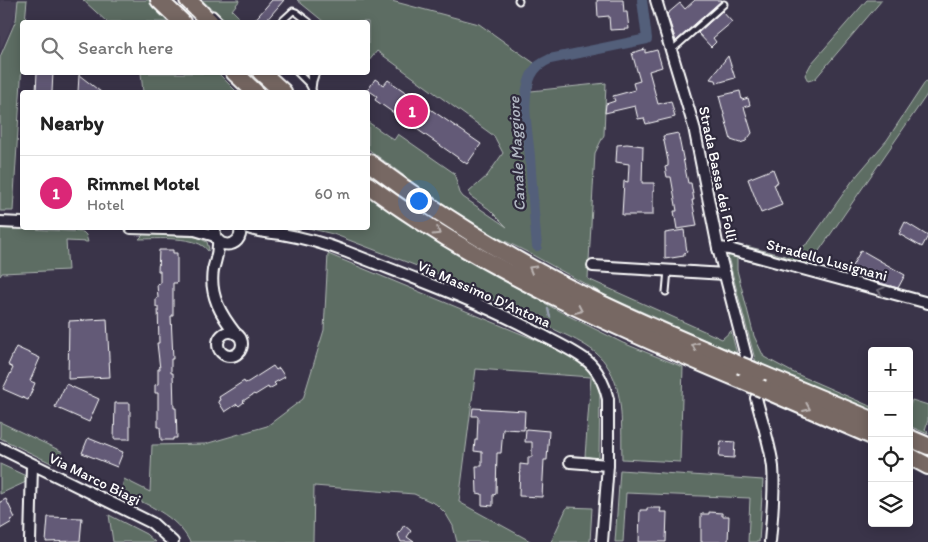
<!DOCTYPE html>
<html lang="en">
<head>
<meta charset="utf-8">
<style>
	body { margin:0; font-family:Itim,sans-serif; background:#f2f2f2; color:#222 }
	.controls { position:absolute; right:15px; bottom:15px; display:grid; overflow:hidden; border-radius:5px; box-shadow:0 2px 12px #0003 }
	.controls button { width:45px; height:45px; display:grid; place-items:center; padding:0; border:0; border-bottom:1px solid #e0e0e0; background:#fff; color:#222; font:25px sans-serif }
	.you { position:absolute; left:418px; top:200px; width:18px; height:18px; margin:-12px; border:4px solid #fff; border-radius:50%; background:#1a73e8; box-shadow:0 0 0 8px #1a73e833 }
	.badge { display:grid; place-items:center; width:32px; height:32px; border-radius:50%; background:#db2777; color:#fff; font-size:16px; font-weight:700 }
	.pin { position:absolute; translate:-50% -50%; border:2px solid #fff; box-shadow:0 1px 5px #0006 }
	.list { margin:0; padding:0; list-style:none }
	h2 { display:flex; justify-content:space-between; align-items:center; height:65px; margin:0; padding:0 20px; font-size:21px }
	h2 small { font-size:16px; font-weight:400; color:#767676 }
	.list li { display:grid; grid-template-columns:32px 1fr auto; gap:15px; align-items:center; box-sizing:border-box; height:75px; padding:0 20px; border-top:1px solid #e0e0e0 }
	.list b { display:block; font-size:19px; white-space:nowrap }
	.list p { margin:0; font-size:16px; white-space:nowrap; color:#767676 }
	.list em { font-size:16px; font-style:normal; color:#767676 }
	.icon { flex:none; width:28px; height:28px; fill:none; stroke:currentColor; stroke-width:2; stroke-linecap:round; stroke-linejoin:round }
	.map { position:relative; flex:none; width:928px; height:542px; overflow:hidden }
	.search { position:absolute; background:#fff; box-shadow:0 2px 12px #0003; left:20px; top:20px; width:350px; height:55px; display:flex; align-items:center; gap:12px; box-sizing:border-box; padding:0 18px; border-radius:5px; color:#767676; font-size:19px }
	.panel { position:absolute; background:#fff; box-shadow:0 2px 12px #0003; left:20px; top:90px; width:350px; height:140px; border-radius:5px }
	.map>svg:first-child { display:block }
	.built { fill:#473f57 }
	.green { fill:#5d6d64; stroke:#aeb6b2 }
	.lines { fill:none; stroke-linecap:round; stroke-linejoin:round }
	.stream { stroke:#979eaf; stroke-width:2.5 }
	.canal { stroke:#525e7a; stroke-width:10 }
	.building { fill:#645a77; stroke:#fff }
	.service-casing { stroke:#fff; stroke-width:9 }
	.minor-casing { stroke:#fff; stroke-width:14 }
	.trunk-casing { stroke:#fff; stroke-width:20 }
	.service { stroke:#2f2a3d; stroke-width:5 }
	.minor { stroke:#2f2a3d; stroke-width:10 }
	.trunk { stroke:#776864; stroke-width:16 }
	.trunk-bridge-casing { stroke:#fff; stroke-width:20; stroke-linecap:butt }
	.trunk-bridge { stroke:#776864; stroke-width:16 }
	.oneway { stroke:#bbb4b2 }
	.oneway2 { stroke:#6d6a77 }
	.labels { text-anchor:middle; stroke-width:4.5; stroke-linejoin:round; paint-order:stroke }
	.street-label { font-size:15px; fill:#fff; stroke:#2f2a3d }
	.water-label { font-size:16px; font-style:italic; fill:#b1b7c3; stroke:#2f2a3d }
</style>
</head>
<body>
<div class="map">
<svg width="928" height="542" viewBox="0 0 928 542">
	<rect width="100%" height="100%" fill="#3a3449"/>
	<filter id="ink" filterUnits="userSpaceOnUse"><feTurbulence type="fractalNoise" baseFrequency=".02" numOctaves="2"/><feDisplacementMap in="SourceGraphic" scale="10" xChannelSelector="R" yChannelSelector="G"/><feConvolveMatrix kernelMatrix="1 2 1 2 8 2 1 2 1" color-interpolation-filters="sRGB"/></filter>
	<g filter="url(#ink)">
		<polygon class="built" points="0,0 18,0 14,20 0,52"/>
		<g class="green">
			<polygon points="18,0 27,0 25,22 22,22 22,64 13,211 0,211 0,57 16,20"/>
			<polygon points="83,0 149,0 170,22 107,22"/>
			<polygon points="202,0 240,0 232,10 238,16 239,20 236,22 226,22"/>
			<polygon points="297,0 388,0 479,24 541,68 534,78 531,91 606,83 604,135 595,153 588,279 722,339 731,331 737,354 609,297 527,252 493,235 430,195 368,149 368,122 394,140 398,134 454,173 460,193 463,197 507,227 489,209 470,196 469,192 487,176 503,153 494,136 377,51 368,62 368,22 324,22"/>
			<polygon points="867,0 882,0 815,79 808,81 805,75 811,64"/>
			<polygon points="141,73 218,73 237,92 143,92"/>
			<polygon points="926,81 928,82 928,93 808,267 747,251 746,246 789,257 794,254 809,242 853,180 887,140"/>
			<path d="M368,196L398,218L458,255L559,311L623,343L683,367L680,462L622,459C621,428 625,391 606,364C598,352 584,344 572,338L443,276L333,234L308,228H368Z"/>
			<polygon points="0,227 83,232 86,235 88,242 66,241 68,270 2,273 0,276"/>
			<path d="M144,234L197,237L207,242L209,249L208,251C198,235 156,239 139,239Z"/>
			<polygon points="732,253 928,305 928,308 737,258 737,270 754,336 764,357 792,372 872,407 872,413 756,363 728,257"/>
			<path d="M328,254L570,354L590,368L600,388L599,459L585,456L591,377L476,369L459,502L532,542H457L453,526L446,514L436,504L414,494L314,486L313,542H190C176,515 147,504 121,493L124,479L150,492L152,445L205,444L267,426L303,399L324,330Z"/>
			<polygon points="912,400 928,405 928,420 925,430 928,432 928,434 909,426 909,409"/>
			<polygon points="0,422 63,452 59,457 51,463 0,438"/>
			<polygon points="0,464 26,476 26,482 0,494"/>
			<polygon points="620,470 763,480 759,542 748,542 750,498 626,493 623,542 615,542"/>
			<polygon points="567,507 592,508 590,542 551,542"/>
			<polygon points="109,515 146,534 155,542 113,542"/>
		</g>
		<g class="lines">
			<polyline class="stream" points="548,309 550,317"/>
			<path class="canal" d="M537,246C534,217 532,187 530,157C528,132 520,100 531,76C535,67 541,63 550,59L647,39L642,0"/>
		</g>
		<g class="building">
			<polygon points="272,0 284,0 265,22 253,22"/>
			<polygon points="597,0 623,0 624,12 627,12 629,29 610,30 609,16 598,17"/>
			<polygon points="695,0 722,0 676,41 667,14 680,3 685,9"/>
			<polygon points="722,11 732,22 713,38 716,42 711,47 698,33"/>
			<polygon points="645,49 645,53 657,50 662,67 649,71 658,104 671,101 675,117 646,124 644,118 638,119 635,106 605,113 606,104 615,101 613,96 635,90 633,83 640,81 632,53"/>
			<polygon points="728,56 735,78 717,83 716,80 710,79"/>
			<polygon points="37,72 53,72 52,92 36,92"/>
			<polygon points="79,75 101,92 78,92"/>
			<polygon points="375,79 384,85 388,80 481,144 467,164 375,100 377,96 368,90"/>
			<polygon points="740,91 742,100 748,98 750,105 744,107 752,133 746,141 740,143 731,140 719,96"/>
			<polygon points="678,133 688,183 691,183 694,200 692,200 697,226 677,229 674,211 677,211 671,177 667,177 665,167 668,166 668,161 663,136"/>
			<polygon points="627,144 643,146 642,183 654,183 654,191 653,191 653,215 622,215 624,181 628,182 629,164 616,162 617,145"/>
			<polygon points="773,169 778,182 774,184 782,205 761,213 748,179"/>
			<polygon points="905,222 928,236 922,247 899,234"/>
			<polygon points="684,230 687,252 684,253 684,256 665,259 665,233"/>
			<polygon points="159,250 173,250 173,253 177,253 177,283 173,283 173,316 171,316 173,359 171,359 171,373 173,373 174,408 176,408 177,438 173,438 173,440 161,440 160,427 158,427 158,393 155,393 155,385 158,384 158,369 160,369 157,343 159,343 158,307 156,307 156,299 158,298 157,284 160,283 160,271 158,271"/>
			<polygon points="861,250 905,275 898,288 876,282 851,268"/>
			<polygon points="107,319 110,377 68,379 69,321"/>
			<polygon points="16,347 40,358 30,381 35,383 28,400 3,389 13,368 8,365"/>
			<polygon points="273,366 276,370 279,368 285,377 274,383 276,385 269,389 268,387 255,395 254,394 243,401 244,402 239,406 237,404 225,412 218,401 220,400 219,397 244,381 245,383 248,382"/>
			<polygon points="66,384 99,399 89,422 55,407"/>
			<polygon points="115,403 130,403 130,439 114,439"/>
			<polygon points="473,408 525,411 524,430 503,429 501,453 497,453 496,494 493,495 493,506 482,505 482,494 477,493 476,466 482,466 482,452 474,451 475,440 477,440 478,416 472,416"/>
			<polygon points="526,429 549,431 547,460 544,460 542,497 519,496 520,464 528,465 528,457 532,457 532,442 525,442"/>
			<polygon points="88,438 123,452 117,467 82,453"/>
			<polygon points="721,441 735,442 734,458 719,457"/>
			<polygon points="6,499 15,518 11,520 12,522 0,529 0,502"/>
			<polygon points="647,508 661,508 660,512 667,512 666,542 639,542 640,510 647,510"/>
			<polygon points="709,512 722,513 722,516 729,516 728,542 701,542 701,514 709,514"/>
			<polygon points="48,517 82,518 80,541 46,542"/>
			<polygon points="404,525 411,531 407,537 414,542 401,542 398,535"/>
		</g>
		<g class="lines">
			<g class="service-casing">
				<g id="service">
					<polyline points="518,0 519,1"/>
					<polyline points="213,14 221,22"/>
					<polyline points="281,22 293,11 296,12 309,22"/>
					<polyline points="672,50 724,4"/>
					<polyline points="297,72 309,84 313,92"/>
					<polyline points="310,72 311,84"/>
					<polyline points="312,89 313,81 316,72"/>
					<polyline points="666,292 668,270"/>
				</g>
			</g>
			<g class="minor-casing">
				<g id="minor">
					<polyline points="656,0 694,127 718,248 746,356"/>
					<polyline points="0,222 22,223"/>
					<polyline points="131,228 195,230 215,236"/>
					<path d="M215,228C211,250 244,250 240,228"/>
					<path d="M248,228C260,233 270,232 282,234C305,238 326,244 347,252C410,277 476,300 536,332C553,341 571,349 586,360C598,369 605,386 608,399V465L602,542"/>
					<path d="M218,240C219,253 216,258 213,270C209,295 221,315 236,334"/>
					<polyline points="718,248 729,249 928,303"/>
					<polyline points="593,266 725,274"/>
					<circle cx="230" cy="344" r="12"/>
					<path d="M756,398C762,421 770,444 773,467C775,492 772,517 770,542"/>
					<polyline points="0,448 152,523 173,542"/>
					<polyline points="570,462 608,465"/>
					<polyline points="30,542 32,465"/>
				</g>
			</g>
			<g class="trunk-casing">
				<g id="trunk">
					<polyline points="159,0 182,22"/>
					<polyline points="188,0 210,22"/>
					<polyline points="234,72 255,92"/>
					<polyline points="261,72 283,92"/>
					<path d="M368,162C420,201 475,237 533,269C600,306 670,335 740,365"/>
					<path d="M368,185C485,271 611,325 744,381"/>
					<polyline points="759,373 872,420"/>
					<polyline points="763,389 872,436"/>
					<polyline points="909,438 928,446"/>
					<polyline points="909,456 928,466"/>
				</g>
			</g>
			<use href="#service" class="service"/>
			<use href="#minor" class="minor"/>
			<use href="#trunk" class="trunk"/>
			<g class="trunk-bridge-casing">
				<g id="trunk-bridge">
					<polyline points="740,365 759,373"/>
					<polyline points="744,381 763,389"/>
				</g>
			</g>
			<use href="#trunk-bridge" class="trunk-bridge"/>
		</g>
		<defs><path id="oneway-chevron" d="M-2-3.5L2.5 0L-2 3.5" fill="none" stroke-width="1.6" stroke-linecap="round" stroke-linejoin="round" transform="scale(1.25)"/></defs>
		<g class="oneway">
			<use href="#oneway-chevron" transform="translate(437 232) rotate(32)"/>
			<use href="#oneway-chevron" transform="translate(532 269) rotate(-151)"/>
			<use href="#oneway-chevron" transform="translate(579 310) rotate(25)"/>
			<use href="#oneway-chevron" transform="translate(695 346) rotate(-156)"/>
			<use href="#oneway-chevron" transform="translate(807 408) rotate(23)"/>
		</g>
		<use class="oneway2" href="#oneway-chevron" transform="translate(881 291) rotate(-165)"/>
	</g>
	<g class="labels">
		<g class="street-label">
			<text transform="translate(718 174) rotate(78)" y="5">Strada Bassa dei Folli</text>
			<text transform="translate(827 260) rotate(15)" y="5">Stradello Lusignani</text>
			<text transform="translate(484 294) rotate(24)" y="5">Via Massimo D'Antona</text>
			<text transform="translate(95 479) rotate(26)" y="5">Via Marco Biagi</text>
		</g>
		<g class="water-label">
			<text transform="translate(516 154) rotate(-93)" y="6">Canale Maggiore</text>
		</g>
	</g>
</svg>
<div class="controls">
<button>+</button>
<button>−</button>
<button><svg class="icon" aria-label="locate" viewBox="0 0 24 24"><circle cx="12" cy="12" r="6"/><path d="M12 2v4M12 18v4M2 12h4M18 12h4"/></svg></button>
<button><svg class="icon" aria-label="layers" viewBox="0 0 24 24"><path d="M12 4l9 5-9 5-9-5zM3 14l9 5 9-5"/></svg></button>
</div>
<div class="you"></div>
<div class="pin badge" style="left:412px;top:111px">1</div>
<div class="search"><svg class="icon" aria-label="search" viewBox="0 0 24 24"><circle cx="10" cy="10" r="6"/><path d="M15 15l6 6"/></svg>Search here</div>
<section class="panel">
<h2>Nearby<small></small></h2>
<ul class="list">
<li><span class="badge">1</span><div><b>Rimmel Motel</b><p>Hotel</p></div><em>60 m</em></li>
</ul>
</section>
</div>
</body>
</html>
